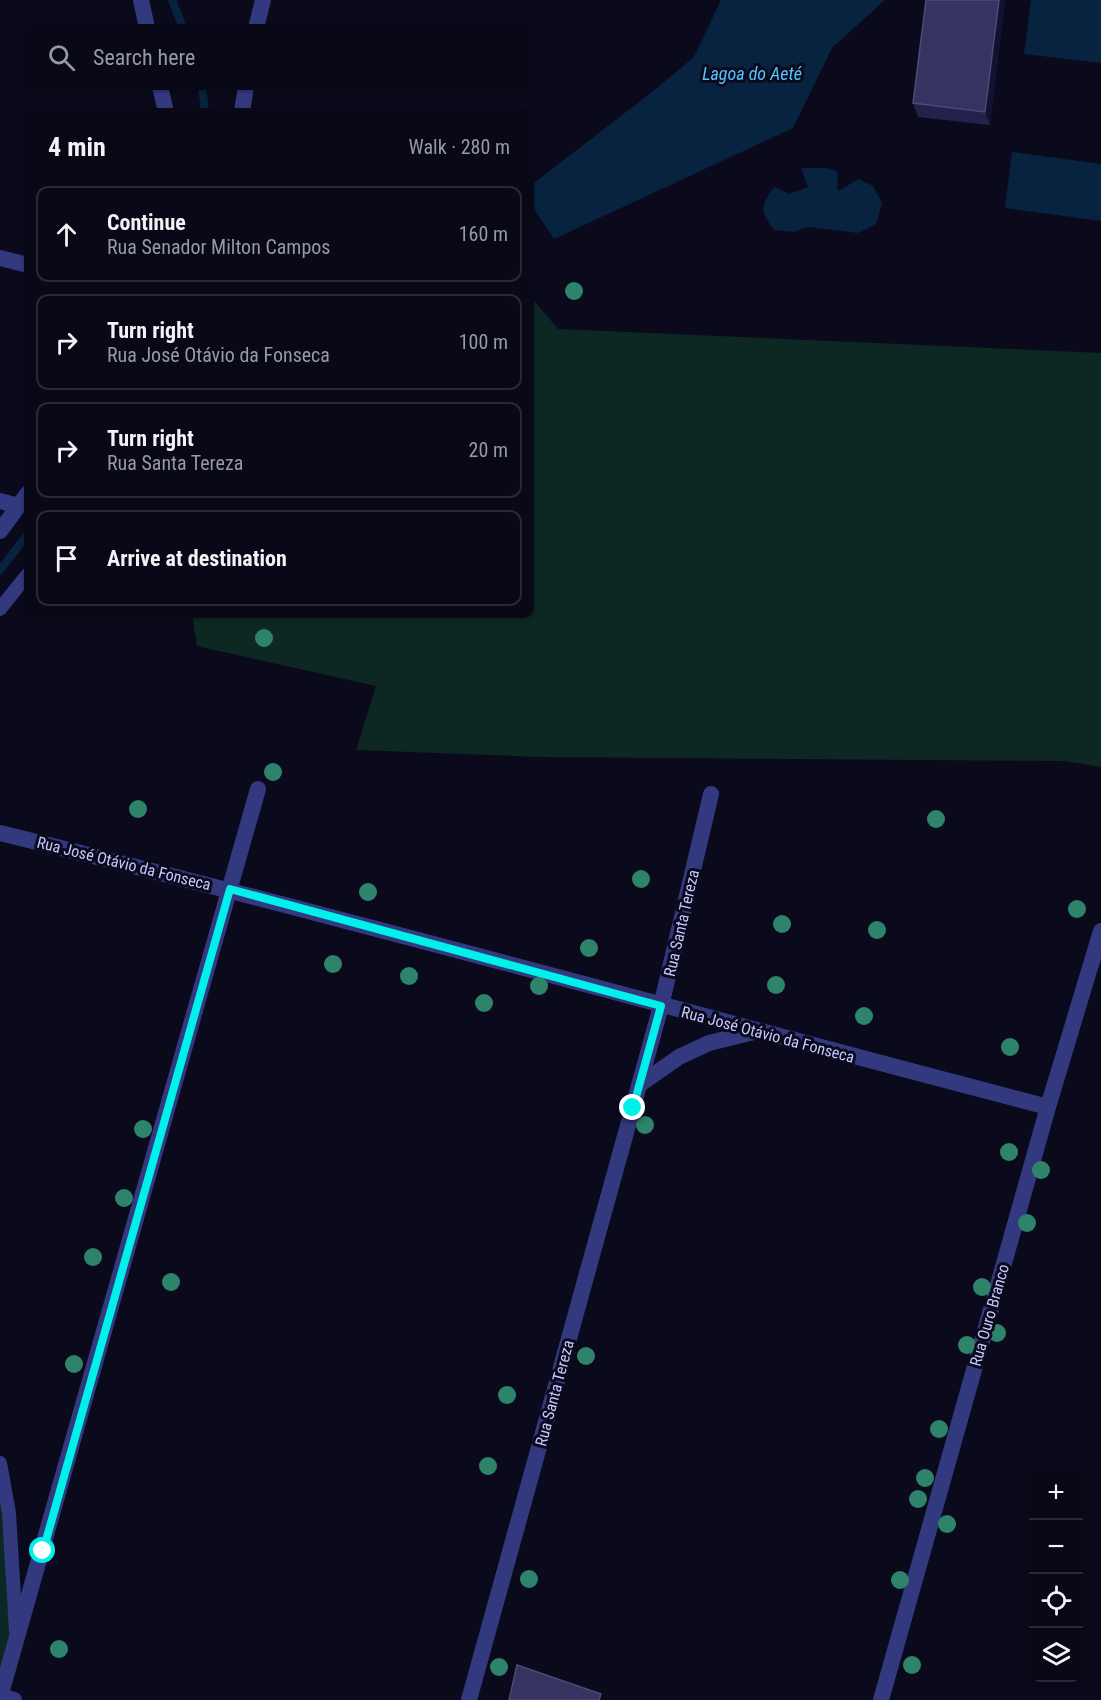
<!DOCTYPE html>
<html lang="en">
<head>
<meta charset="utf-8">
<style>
	body { margin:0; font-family:"Roboto Condensed",sans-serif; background:#11111f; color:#f1f3f6 }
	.controls { position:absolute; right:18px; bottom:18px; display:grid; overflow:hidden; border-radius:12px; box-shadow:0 2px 4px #0004 }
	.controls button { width:54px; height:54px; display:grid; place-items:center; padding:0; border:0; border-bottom:2px solid #292935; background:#080816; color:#f1f3f6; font:30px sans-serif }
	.stop { position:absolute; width:18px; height:18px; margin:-14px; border:4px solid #00f1e9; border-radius:50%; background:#fff }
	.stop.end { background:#00f1e9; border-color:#fff; box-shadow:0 2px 6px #0008 }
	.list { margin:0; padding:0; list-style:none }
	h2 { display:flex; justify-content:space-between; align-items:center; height:78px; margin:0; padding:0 24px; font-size:26px }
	h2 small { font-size:20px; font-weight:400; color:#989aa1 }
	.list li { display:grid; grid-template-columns:39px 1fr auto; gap:18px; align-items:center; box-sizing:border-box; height:96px; margin:0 12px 12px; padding:0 12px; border:2px solid #292935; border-radius:12px }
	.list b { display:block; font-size:22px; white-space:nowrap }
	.list p { margin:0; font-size:20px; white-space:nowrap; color:#989aa1 }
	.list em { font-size:20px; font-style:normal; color:#989aa1 }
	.icon { flex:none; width:33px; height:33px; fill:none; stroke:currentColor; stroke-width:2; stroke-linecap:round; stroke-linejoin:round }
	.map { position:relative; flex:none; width:1101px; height:1700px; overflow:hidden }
	.search { position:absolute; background:#080816; box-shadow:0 2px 4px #0004; left:24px; top:24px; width:510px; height:66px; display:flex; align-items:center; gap:15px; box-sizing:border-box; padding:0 21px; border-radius:12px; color:#989aa1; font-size:22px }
	.panel { position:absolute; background:#080816; box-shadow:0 2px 4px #0004; left:24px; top:108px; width:510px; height:510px; border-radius:12px }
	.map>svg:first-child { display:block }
	.green { fill:#0d2723 }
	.water { fill:#07233f }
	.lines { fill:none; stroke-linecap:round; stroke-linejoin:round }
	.stream { stroke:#07233f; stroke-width:8 }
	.service { stroke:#32397f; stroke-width:14 }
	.minor { stroke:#32397f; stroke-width:16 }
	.tertiary { stroke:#32397f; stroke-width:16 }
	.tree { fill:#2e836b }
	.wall { fill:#24214c }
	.shaded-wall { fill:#131131 }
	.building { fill:#363360; stroke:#4c4a79; stroke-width:1.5 }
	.route { stroke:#00f1e9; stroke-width:8 }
	.labels { text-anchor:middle; stroke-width:6; stroke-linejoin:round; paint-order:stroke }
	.street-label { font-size:16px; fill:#c6c7ff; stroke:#0b0a1d }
	.water-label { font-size:18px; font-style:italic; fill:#54c6ff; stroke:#0b0a1d }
</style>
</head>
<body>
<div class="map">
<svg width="1101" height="1700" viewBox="0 0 1101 1700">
	<rect width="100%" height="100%" fill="#0b0a1d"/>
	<g class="green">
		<polygon points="530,296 558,329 1101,353 1101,767 1064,761 541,757 356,750 376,686 197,646 192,614 530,614"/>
		<polygon points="0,1482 14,1642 0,1690"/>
	</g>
	<g class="water">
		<polygon points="721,0 885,0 832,48 793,128 554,239 530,203 530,186 652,92 694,57"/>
		<polygon points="1031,0 1101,0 1101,63 1024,54"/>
		<polygon points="1012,152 1101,164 1101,221 1005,208"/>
		<path d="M801,168H827L837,171L838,191L859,179L873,186L882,203L876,224L858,233L808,227L794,232L774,230C760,211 760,206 774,187L789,194L808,187Z"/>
	</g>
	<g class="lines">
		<g class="stream">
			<polyline points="172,0 183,28"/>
			<polyline points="202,86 205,112"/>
			<polyline points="0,570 28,534"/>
		</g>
		<g class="service">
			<polyline points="0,609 28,574"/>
			<polyline points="0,1463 9,1513 16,1631"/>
		</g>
		<g class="minor">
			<polyline points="141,0 147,28"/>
			<polyline points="256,28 263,0"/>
			<polyline points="160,86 166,112"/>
			<polyline points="242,112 246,86"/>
			<polyline points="0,258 28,265"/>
			<polyline points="0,501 19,506"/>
			<polyline points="0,531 28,493"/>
			<path d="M0,833C351,919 699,1016 1048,1107"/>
			<polyline points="639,1085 679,1057 709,1043 754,1032"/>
			<polyline points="0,1697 258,789"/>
			<polyline points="469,1700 661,1006 711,794"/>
			<polyline points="881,1700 1048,1107 1101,931"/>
		</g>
		<polyline class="tertiary" points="0,1696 14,1700"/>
	</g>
	<g class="tree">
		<circle cx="574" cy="291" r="9"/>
		<circle cx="264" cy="638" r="9"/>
		<circle cx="273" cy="772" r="9"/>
		<circle cx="138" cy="809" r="9"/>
		<circle cx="936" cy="819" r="9"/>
		<circle cx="641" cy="879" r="9"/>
		<circle cx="368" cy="892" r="9"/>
		<circle cx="1077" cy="909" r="9"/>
		<circle cx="782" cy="924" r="9"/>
		<circle cx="877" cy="930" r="9"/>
		<circle cx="589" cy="948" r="9"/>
		<circle cx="333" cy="964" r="9"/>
		<circle cx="409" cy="976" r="9"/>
		<circle cx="776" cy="985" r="9"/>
		<circle cx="539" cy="986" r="9"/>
		<circle cx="484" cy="1003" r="9"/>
		<circle cx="864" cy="1016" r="9"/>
		<circle cx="1010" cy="1047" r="9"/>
		<circle cx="645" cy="1125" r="9"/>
		<circle cx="143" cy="1129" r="9"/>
		<circle cx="1009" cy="1152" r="9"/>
		<circle cx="1041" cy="1170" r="9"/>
		<circle cx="124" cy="1198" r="9"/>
		<circle cx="1027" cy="1223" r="9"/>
		<circle cx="93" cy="1257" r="9"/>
		<circle cx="171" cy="1282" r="9"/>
		<circle cx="982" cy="1287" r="9"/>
		<circle cx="997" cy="1333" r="9"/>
		<circle cx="967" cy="1345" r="9"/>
		<circle cx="586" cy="1356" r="9"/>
		<circle cx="74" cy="1364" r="9"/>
		<circle cx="507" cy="1395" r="9"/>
		<circle cx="939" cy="1429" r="9"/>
		<circle cx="488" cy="1466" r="9"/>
		<circle cx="925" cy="1478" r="9"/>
		<circle cx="918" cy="1499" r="9"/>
		<circle cx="947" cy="1524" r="9"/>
		<circle cx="529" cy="1579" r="9"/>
		<circle cx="900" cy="1580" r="9"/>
		<circle cx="59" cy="1649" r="9"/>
		<circle cx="912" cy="1665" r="9"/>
		<circle cx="499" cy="1667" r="9"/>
	</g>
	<polygon class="wall" points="1005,0 990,125 918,117 913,103"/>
	<polygon class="shaded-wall" points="999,0 1005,0 990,125 985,112"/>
	<g class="building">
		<polygon points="926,0 999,0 985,112 913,103"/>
		<polygon points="517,1665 601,1694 599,1700 509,1700"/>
	</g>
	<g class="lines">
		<polyline class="route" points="43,1551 230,889 661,1006 633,1108"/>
	</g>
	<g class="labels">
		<g class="street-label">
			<text transform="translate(124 863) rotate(14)" y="6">Rua José Otávio da Fonseca</text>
			<text transform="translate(681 923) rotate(-77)" y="6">Rua Santa Tereza</text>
			<text transform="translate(768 1034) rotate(15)" y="6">Rua José Otávio da Fonseca</text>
			<text transform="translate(989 1315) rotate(-74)" y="6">Rua Ouro Branco</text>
			<text transform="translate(554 1393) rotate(-75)" y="6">Rua Santa Tereza</text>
		</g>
		<g class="water-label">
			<text x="752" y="80">Lagoa do Aeté</text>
		</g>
	</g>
</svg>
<div class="controls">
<button>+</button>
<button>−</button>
<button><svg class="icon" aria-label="locate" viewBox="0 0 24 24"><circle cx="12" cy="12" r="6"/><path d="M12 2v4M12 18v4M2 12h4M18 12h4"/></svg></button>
<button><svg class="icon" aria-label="layers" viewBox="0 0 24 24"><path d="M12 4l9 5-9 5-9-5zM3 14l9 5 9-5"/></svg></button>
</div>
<div class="stop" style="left:43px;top:1551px"></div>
<div class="stop end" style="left:633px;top:1108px"></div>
<div class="search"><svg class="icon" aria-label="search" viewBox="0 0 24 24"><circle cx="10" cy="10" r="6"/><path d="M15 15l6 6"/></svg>Search here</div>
<section class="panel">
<h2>4 min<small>Walk · 280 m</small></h2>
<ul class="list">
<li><svg class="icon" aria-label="ahead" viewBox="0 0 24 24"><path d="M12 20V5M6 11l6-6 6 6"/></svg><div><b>Continue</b><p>Rua Senador Milton Campos</p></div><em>160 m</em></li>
<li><svg class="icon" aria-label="right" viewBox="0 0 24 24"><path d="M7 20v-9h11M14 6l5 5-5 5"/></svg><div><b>Turn right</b><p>Rua José Otávio da Fonseca</p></div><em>100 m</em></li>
<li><svg class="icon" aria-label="right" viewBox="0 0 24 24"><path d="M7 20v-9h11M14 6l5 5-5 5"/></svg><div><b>Turn right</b><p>Rua Santa Tereza</p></div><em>20 m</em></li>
<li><svg class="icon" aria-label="arrive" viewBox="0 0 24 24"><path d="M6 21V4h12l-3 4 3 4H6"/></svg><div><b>Arrive at destination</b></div></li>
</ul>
</section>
</div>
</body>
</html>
